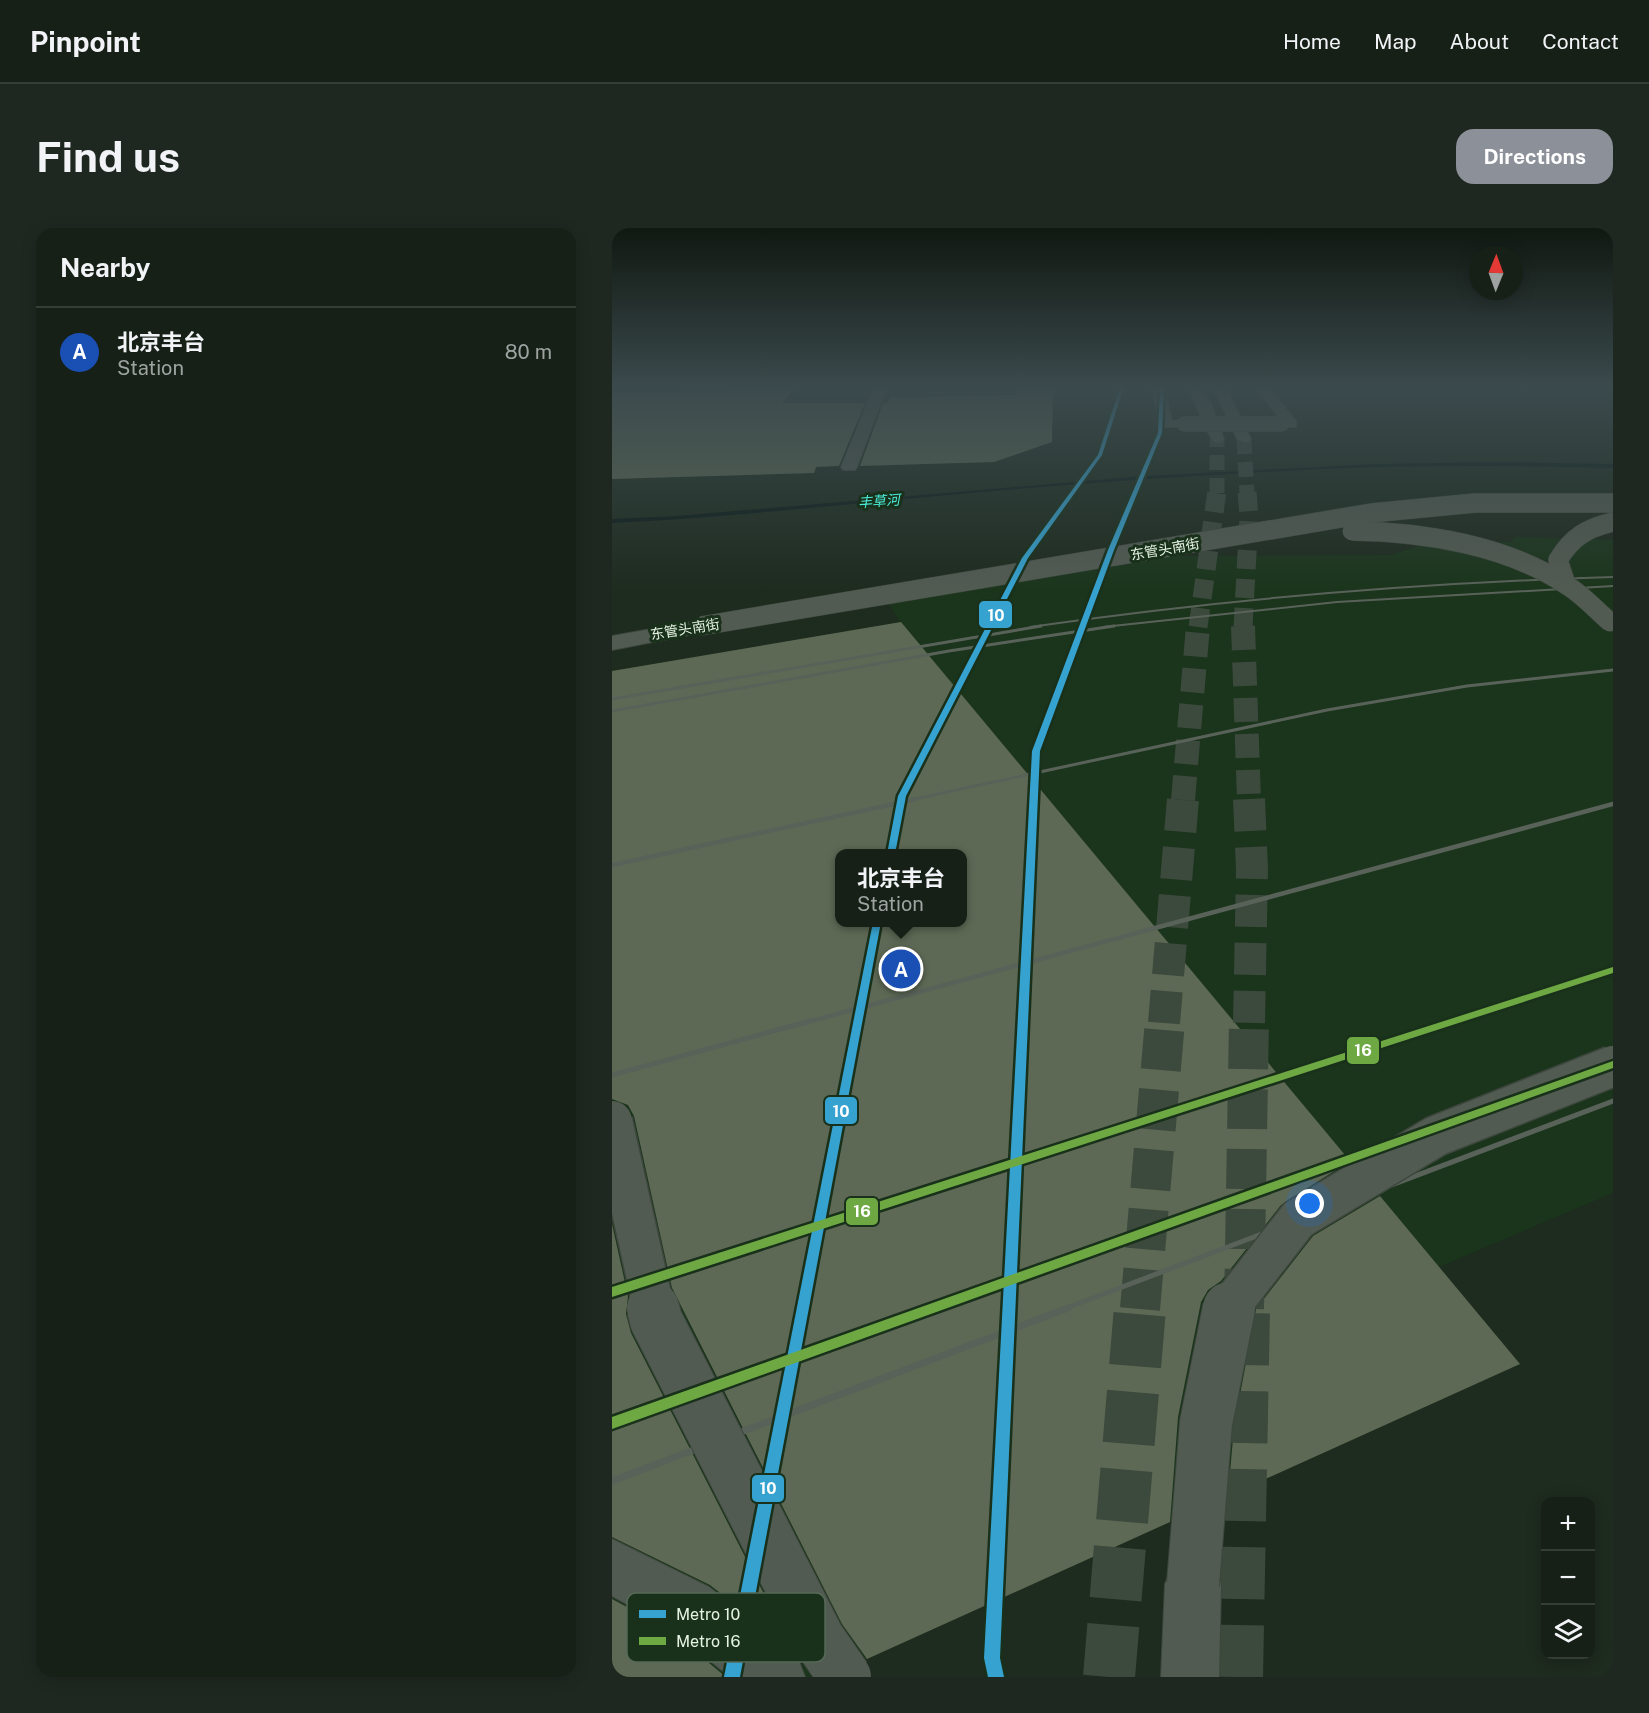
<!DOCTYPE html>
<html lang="en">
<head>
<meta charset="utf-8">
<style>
	body { margin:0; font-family:"Public Sans","Noto Sans SC",sans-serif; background:#1f2820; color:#f1f3f6 }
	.controls { position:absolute; right:18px; bottom:18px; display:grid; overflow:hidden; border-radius:12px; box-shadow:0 3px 15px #0003 }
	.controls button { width:54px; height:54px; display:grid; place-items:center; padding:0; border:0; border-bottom:2px solid #353e36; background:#162017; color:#f1f3f6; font:30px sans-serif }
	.compass { position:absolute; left:857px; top:18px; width:54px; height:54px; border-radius:50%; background:#162017; box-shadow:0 3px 15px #0003; rotate:1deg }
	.you { position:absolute; left:698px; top:976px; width:21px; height:21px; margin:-15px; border:4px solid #fff; border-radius:50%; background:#1a73e8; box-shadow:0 0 0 9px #1a73e833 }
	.badge { display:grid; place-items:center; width:39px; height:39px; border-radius:50%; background:#8c9099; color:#fff; font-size:20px; font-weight:700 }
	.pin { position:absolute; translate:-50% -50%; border:3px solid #fff; box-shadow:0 2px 6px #0006 }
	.popup { position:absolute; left:223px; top:621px; width:132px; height:78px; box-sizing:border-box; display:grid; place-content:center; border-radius:12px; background:#162017; filter:drop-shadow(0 2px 4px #0005); font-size:20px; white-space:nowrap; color:#9ea3a1 }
	.popup b { font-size:22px; color:#f1f3f6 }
	.popup::after { content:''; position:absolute; left:50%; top:100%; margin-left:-12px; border:12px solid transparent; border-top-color:#162017 }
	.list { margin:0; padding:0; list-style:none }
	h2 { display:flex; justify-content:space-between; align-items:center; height:78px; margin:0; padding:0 24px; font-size:26px }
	h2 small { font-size:20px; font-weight:400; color:#9ea3a1 }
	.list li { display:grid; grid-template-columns:39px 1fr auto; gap:18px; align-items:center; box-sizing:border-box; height:90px; padding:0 24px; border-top:2px solid #353e36 }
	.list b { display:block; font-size:22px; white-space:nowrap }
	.list p { margin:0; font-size:20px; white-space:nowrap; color:#9ea3a1 }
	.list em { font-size:20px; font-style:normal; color:#9ea3a1 }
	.icon { flex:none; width:33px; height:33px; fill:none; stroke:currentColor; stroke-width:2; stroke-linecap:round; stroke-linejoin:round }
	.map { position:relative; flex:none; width:1001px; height:1449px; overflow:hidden; border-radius:18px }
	header { display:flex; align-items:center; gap:36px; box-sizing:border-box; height:84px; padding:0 30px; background:#162017; border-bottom:2px solid #353e36 }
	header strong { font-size:28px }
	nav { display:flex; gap:33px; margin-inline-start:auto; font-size:21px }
	.intro { display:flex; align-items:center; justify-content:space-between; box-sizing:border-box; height:144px; padding:0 36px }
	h1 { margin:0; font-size:42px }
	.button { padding:15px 27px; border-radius:18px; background:#8c9099; color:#fff; font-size:21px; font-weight:700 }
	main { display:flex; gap:36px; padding:0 36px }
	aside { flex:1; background:#162017; border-radius:18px; box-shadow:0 3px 15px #0003 }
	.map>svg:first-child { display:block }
	.built { fill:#1b351c; fill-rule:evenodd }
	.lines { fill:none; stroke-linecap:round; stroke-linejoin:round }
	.stream { fill:#0c1b18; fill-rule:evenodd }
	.building { fill:#5e6955; fill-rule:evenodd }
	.secondary-tunnel-far5 { stroke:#3c493d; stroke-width:15; stroke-dasharray:15 8; stroke-linecap:butt }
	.secondary-tunnel-far4 { stroke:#3c493d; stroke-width:19; stroke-dasharray:19 10; stroke-linecap:butt }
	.secondary-tunnel-far3 { stroke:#3c493d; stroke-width:24; stroke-dasharray:24 12; stroke-linecap:butt }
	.secondary-tunnel-far2 { stroke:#3c493d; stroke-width:32; stroke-dasharray:32 16; stroke-linecap:butt }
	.secondary-tunnel-far1 { stroke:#3c493d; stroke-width:40; stroke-dasharray:40 20; stroke-linecap:butt }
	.secondary-tunnel { stroke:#3c493d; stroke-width:52; stroke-dasharray:52 26; stroke-linecap:butt }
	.street-casing { stroke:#3d473d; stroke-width:2 }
	.secondary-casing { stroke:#3d473d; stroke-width:2 }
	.street { fill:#525b52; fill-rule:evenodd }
	.secondary { fill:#525b52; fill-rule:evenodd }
	.rail-far4 { stroke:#596259; stroke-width:2 }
	.rail-far3 { stroke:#596259; stroke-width:3 }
	.rail-far2 { stroke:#596259; stroke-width:4.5 }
	.rail-far1 { stroke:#596259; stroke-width:5 }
	.rail { stroke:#596259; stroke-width:7 }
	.secondary-bridge-far3-casing { stroke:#3d473d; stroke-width:16; stroke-linecap:butt }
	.secondary-bridge-far2-casing { stroke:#3d473d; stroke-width:20; stroke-linecap:butt }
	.secondary-bridge-far1-casing { stroke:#3d473d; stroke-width:43; stroke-linecap:butt }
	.secondary-bridge-casing { stroke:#3d473d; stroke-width:54; stroke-linecap:butt }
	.secondary-bridge-far3 { stroke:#525b52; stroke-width:15 }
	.secondary-bridge-far2 { stroke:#525b52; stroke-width:19 }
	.secondary-bridge-far1 { stroke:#525b52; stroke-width:40 }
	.secondary-bridge { stroke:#525b52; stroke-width:52 }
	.metro-1-casing { stroke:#19301a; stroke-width:5 }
	.metro-2-casing { stroke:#19301a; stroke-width:5 }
	.metro-1 { fill:#36a2cf; fill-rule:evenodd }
	.metro-2 { fill:#6da843; fill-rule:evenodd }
	.labels { text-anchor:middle; stroke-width:6; stroke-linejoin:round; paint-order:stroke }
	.far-water-label { font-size:14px; font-style:italic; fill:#4becda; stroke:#19301a }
	.far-street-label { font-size:14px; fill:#e5f3e4; stroke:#19301a }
	.key { fill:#19301a; stroke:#566a57; stroke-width:1.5 }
	.key-label { font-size:16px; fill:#e5f3e4 }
	.line-badge { stroke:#19301a; stroke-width:2 }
	.badge-label { font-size:16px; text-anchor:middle; font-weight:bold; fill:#fff }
</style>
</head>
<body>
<header>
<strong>Pinpoint</strong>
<nav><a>Home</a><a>Map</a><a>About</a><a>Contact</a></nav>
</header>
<div class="intro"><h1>Find us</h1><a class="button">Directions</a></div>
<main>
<aside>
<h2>Nearby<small></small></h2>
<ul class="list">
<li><span class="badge" style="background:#1a4fb4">A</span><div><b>北京丰台</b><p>Station</p></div><em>80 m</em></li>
</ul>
</aside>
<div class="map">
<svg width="1001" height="1449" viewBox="0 0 1001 1449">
	<rect width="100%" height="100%" fill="#1e2b1f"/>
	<path class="built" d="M903,309L1001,312V965L827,1039L908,1136L215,1449H0V443L288,394L275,373L558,328L779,327L816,315L899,314ZM228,626H350V694H228Z"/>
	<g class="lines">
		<path class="stream" d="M883,234L1001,236V240C922,238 843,237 764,239C648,243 532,251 417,260C278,271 139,288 0,295V291L64,288L532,248L766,236Z"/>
	</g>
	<g class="building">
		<polygon points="125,159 183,159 170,175 253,175 227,238 204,239 202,245 0,251 0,165 121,163"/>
		<polygon points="407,159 441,159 440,214 382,234 248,238 271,175 275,175 278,169 406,167"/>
		<path d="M289,394L738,933L669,977L609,1053L596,1062L589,1074L566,1189L558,1294L255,1431L230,1396L60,1060L22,888L16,877L0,871V443ZM228,626H351V694H228Z"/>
		<polygon points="768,968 908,1136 616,1268 622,1199 644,1081 701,1008"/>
		<polygon points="0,996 16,1068 14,1086 19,1105 180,1421 98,1357 0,1309"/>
		<polygon points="0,1371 56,1401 114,1449 0,1449"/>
	</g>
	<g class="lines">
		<g class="secondary-tunnel-far5">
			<polyline points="632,211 635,265"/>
			<polyline points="605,265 605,211"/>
		</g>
		<g class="secondary-tunnel-far4">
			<polyline points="586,399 605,263"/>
			<polyline points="631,399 637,289 635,263"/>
		</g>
		<g class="secondary-tunnel-far3">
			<polyline points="631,398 637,572"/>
			<polyline points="571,572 586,398"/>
		</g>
		<g class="secondary-tunnel-far2">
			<polyline points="637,571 640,642 637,795"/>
			<polyline points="552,795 571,571"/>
		</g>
		<g class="secondary-tunnel-far1">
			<polyline points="528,1081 553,793"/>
			<polyline points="632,1081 637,793"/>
		</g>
		<g class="secondary-tunnel">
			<polyline points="497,1449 528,1080"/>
			<polyline points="625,1449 632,1080"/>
		</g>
		<g class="street-casing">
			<polygon id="street" points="262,159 275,159 245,239 243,242 231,242 229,239"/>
		</g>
		<g class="secondary-casing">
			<g id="secondary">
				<polygon points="539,159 552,159 560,192 577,193 577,199 549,199"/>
				<path d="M575,159H588L598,173L612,211L610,214L605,215C596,213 583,171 575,159Z"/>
				<polygon points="601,159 614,159 639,211 637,214 632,215 625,211"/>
				<polygon points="643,159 656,159 684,193 684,199 674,199"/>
				<polygon points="89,392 97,393 100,398 97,403 0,422 0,408"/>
				<polygon points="0,1311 97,1359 185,1428 193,1449 118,1449 57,1399 0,1368"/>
				<polygon points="581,1328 601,1336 609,1356 607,1449 549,1449 553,1356 561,1336"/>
			</g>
		</g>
		<use href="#street" class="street"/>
		<use href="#secondary" class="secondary"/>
		<g class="rail-far4">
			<path d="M418,399C612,371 806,355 1001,349"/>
			<polyline points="491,399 725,374 1001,358"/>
		</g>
		<g class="rail-far3">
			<polyline points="0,471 429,398"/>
			<polyline points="0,483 337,423 502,398"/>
			<polyline points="298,572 715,482 855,458 1001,442"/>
		</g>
		<g class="rail-far2">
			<polyline points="0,637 305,571"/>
			<polyline points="192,795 1001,576"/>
		</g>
		<g class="rail-far1">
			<polyline points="0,847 198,793"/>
			<polyline points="452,1081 1001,873"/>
		</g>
		<polyline class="rail" points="0,1253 456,1080"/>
		<g class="secondary-bridge-far3-casing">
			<polyline id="secondary-bridge-far3" points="572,196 670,196"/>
		</g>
		<g class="secondary-bridge-far2-casing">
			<g id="secondary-bridge-far2">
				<path d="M740,303C812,304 895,317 956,358C972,368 984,382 998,394"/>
				<path d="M954,356L946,332C960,309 975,300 1001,294"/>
				<polyline points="89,398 759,285 863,275 1001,275"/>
			</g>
		</g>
		<g class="secondary-bridge-far1-casing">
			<g id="secondary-bridge-far1">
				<polyline points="0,893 42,1081"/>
				<polyline points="616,1081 686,991 824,908 1001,838"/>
			</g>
		</g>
		<g class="secondary-bridge-casing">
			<g id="secondary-bridge">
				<polyline points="41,1080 44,1092 206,1410 233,1449"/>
				<polyline points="581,1356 594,1195 617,1080"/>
			</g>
		</g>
		<use href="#secondary-bridge-far3" class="secondary-bridge-far3"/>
		<use href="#secondary-bridge-far2" class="secondary-bridge-far2"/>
		<use href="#secondary-bridge-far1" class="secondary-bridge-far1"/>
		<use href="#secondary-bridge" class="secondary-bridge"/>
		<g class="metro-1-casing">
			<g id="metro-1">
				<polygon points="508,159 512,159 490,227 416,330 294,568 283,626 275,626 286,568 410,330 486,227"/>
				<polygon points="548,159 552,159 550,205 502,322 428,523 388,1430 392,1449 376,1449 372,1430 420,523 496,322 546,205"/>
				<polygon points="261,694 269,694 128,1449 112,1449"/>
			</g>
		</g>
		<g class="metro-2-casing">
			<g id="metro-2">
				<polygon points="1001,739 1001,745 0,1069 0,1059"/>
				<polygon points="1001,833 1001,840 0,1201 0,1189"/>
			</g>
		</g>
		<use href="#metro-1" class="metro-1"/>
		<use href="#metro-2" class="metro-2"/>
	</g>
	<linearGradient id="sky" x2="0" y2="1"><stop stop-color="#101811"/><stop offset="0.44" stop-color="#3b4a4d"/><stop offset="1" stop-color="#3b4a4d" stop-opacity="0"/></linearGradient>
	<rect width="1001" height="362" fill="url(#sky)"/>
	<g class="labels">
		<g class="far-water-label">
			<text transform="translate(267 273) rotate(-4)" y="5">丰草河</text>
		</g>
		<g class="far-street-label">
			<text transform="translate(553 321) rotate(-10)" y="5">东管头南街</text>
			<text transform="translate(73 401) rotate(-9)" y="5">东管头南街</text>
		</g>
	</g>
	<rect x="15" y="1365" width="198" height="69" rx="9" class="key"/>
	<rect x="27" y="1382" width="27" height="8" fill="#36a2cf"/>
	<rect x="27" y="1409" width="27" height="8" fill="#6da843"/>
	<g class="key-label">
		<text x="64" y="1392">Metro 10</text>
		<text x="64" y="1419">Metro 16</text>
	</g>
	<g class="line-badge">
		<rect x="366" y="372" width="35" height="29" rx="6" fill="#36a2cf"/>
		<rect x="734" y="808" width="34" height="29" rx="6" fill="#6da843"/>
		<rect x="212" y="868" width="34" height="29" rx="6" fill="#36a2cf"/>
		<rect x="233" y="969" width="34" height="29" rx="6" fill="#6da843"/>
		<rect x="139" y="1246" width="34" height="29" rx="6" fill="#36a2cf"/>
	</g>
	<g class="badge-label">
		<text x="384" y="393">10</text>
		<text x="751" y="828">16</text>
		<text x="229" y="889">10</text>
		<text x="250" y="989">16</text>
		<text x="156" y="1266">10</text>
	</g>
</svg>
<div class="controls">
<button>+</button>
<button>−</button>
<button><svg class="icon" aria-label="layers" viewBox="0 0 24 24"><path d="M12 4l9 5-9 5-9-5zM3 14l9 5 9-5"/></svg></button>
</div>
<svg class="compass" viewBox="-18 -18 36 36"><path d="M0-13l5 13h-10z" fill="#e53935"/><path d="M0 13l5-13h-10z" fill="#9ea3a1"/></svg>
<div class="you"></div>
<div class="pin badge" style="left:289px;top:741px;background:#1a4fb4">A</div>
<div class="popup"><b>北京丰台</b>Station</div>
</div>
</main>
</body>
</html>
